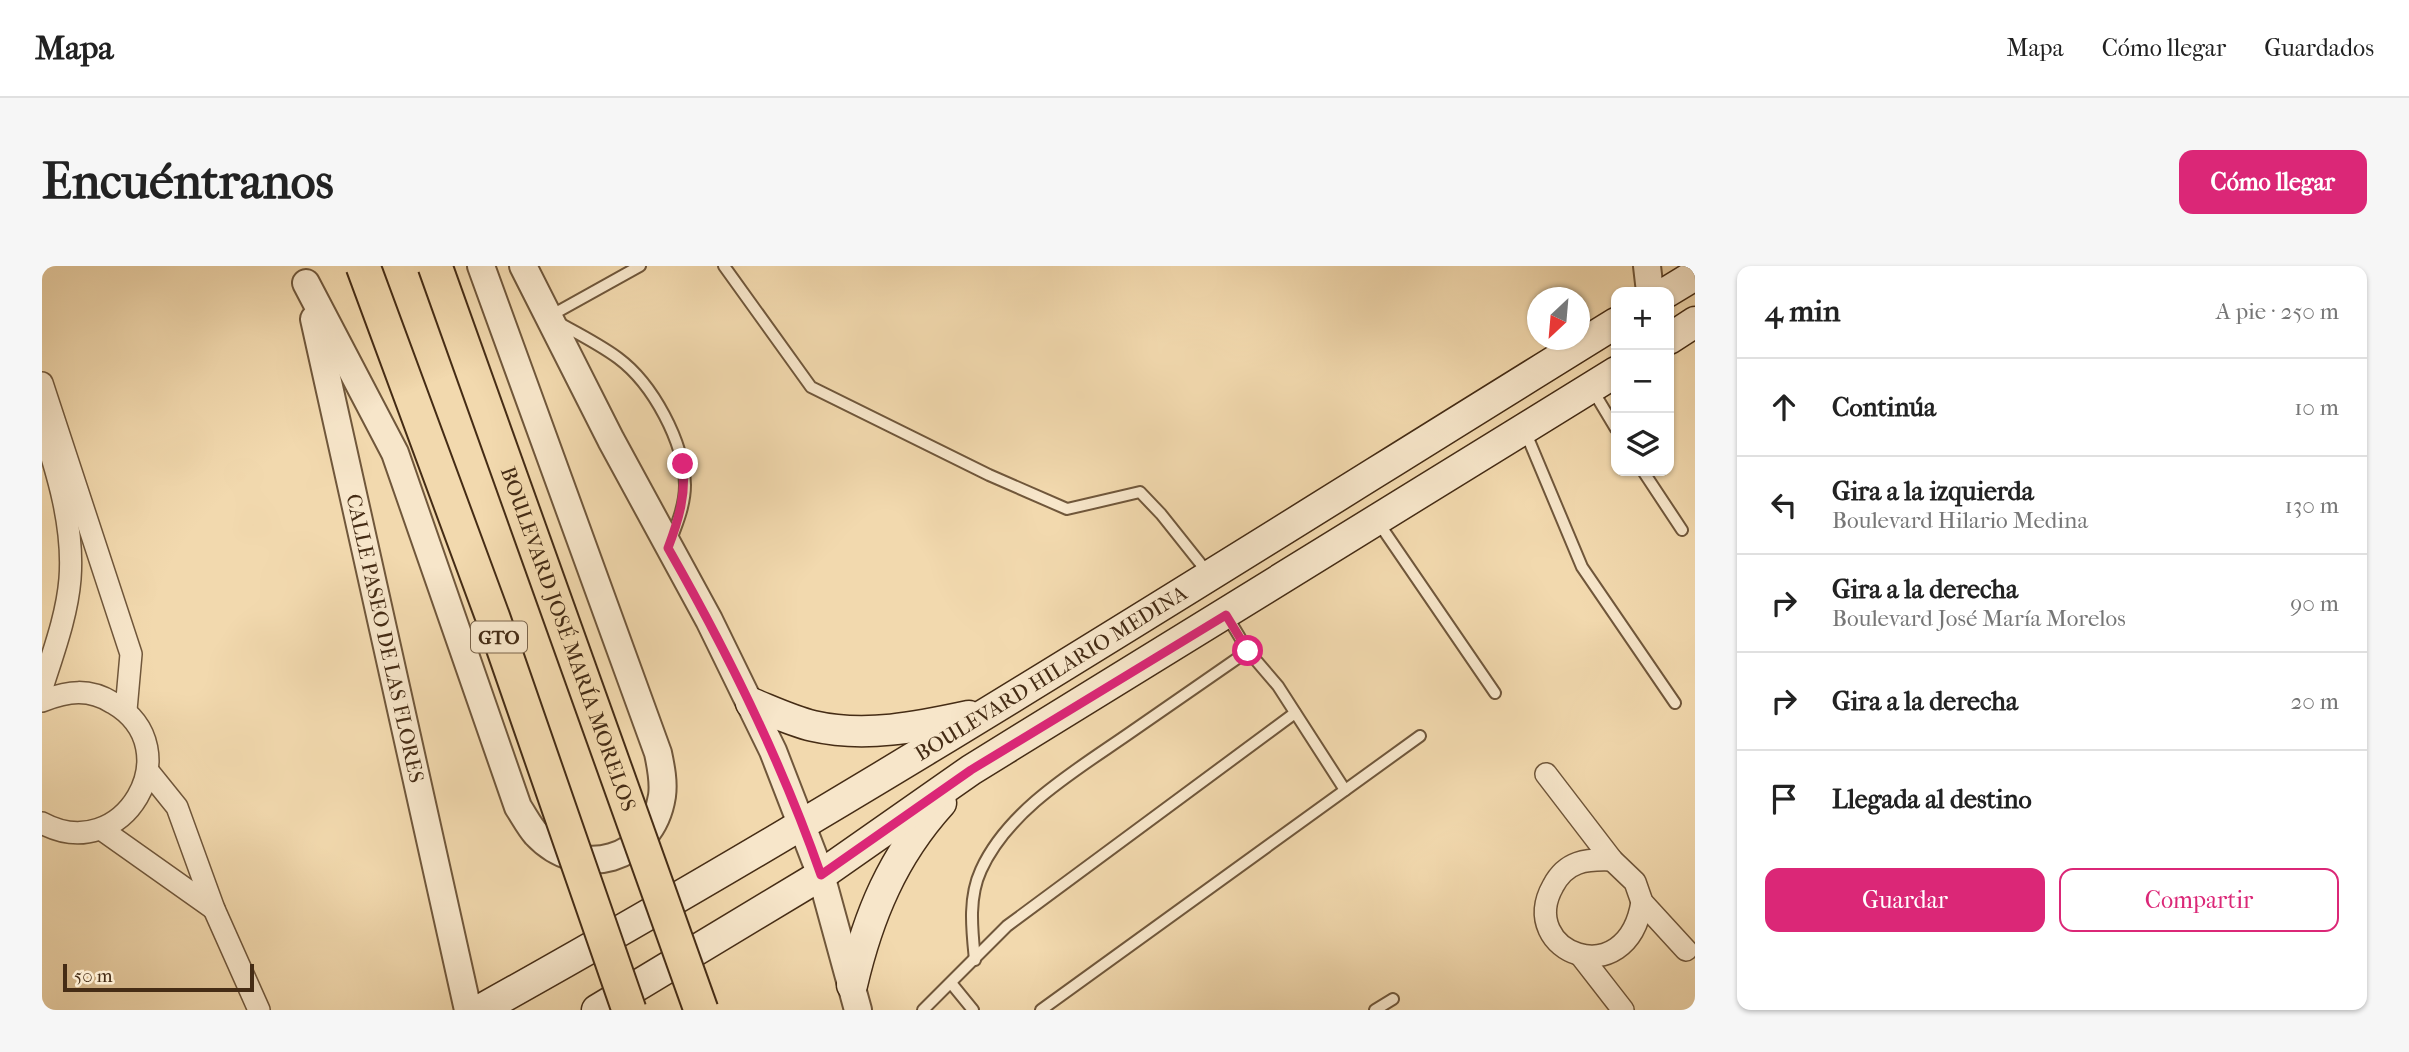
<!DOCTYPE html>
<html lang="es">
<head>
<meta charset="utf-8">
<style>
	body { margin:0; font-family:"IM FELL French Canon",serif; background:#f6f6f6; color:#222 }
	.controls { position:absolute; right:21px; top:21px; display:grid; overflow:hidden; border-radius:14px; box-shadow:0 2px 5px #0004 }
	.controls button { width:63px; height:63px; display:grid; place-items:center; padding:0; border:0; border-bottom:2px solid #e0e0e0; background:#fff; color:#222; font:35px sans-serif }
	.compass { position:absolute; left:1485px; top:21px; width:63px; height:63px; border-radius:50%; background:#fff; box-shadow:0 2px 5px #0004; rotate:206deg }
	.scale { position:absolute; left:21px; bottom:18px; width:191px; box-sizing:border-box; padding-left:7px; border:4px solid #452c15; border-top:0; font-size:19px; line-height:24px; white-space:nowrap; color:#452c15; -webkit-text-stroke:5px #f7e6ca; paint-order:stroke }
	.stop { position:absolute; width:21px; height:21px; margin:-16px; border:5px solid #db2777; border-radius:50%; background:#fff }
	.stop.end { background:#db2777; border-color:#fff; box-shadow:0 2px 7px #0008 }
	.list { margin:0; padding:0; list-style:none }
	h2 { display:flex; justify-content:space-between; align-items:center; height:91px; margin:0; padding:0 28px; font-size:30px }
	h2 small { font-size:23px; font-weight:400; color:#767676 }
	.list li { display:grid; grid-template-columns:46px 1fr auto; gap:21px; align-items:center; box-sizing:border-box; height:98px; padding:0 28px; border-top:2px solid #e0e0e0 }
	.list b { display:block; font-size:26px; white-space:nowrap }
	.list p { margin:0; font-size:23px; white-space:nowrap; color:#767676 }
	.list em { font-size:23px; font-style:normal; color:#767676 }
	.actions { display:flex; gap:14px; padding:21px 28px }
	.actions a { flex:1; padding:16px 0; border:2px solid #db2777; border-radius:14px; text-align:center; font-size:24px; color:#db2777 }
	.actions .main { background:#db2777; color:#fff }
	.icon { flex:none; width:38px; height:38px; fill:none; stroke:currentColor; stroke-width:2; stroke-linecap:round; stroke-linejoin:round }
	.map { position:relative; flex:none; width:1653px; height:744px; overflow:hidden; border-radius:14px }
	header { display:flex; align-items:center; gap:42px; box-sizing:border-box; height:98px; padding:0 35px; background:#fff; border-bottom:2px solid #e0e0e0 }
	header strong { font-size:33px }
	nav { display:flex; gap:38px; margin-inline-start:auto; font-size:24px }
	.intro { display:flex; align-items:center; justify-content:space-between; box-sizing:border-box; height:168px; padding:0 42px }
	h1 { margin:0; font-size:49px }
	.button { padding:18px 32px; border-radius:14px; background:#db2777; color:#fff; font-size:24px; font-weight:700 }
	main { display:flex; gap:42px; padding:0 42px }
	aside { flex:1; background:#fff; border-radius:14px; box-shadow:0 2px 5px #0004 }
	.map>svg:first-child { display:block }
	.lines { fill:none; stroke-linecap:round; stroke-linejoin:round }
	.service-casing { stroke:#70573b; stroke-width:14 }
	.minor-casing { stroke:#70573b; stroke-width:24 }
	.tertiary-casing { stroke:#70573b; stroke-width:30 }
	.secondary-casing { stroke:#452c15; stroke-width:33 }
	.service { stroke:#f7e6ca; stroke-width:10 }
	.minor { stroke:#f7e6ca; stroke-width:21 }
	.tertiary { stroke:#f7e6ca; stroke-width:26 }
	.secondary { stroke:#f7e6ca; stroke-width:30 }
	.primary-bridge-casing { stroke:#452c15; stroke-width:37; stroke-linecap:butt }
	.primary-bridge { stroke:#f2d9ae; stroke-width:33 }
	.route { stroke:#db2777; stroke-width:9 }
	.labels { text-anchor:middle; stroke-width:5; stroke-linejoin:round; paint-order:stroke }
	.shield { fill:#f7e6ca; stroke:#7a644b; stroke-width:2 }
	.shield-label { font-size:19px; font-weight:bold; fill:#452c15 }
	.street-label { font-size:21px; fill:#452c15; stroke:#f7e6ca }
</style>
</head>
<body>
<header>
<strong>Mapa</strong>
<nav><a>Mapa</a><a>Cómo llegar</a><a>Guardados</a></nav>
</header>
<div class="intro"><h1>Encuéntranos</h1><a class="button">Cómo llegar</a></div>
<main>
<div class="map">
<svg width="1653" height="744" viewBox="0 0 1653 744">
	<rect width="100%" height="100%" fill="#f2d9ae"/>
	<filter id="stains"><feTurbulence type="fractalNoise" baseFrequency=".00286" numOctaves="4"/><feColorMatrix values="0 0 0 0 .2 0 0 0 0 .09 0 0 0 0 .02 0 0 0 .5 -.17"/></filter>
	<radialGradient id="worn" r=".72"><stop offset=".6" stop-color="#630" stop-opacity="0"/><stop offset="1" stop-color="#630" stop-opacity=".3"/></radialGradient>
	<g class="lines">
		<g class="service-casing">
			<g id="service">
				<polyline points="682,0 769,121 947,209 1025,243 1098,226 1119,248 1166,307"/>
				<polyline points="508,50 598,0"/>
				<path d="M515,56C535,67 557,78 576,92C611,118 642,176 643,219C643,239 635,258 628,276"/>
				<polyline points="1550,123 1574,163"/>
				<polyline points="1483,165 1540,301 1633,437"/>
				<polyline points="1601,205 1640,264"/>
				<polyline points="1336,256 1453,427"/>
				<polyline points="1185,350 1206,385 1236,420 1303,524"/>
				<path d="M933,694C930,664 926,632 939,604C967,542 1038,502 1092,464C1130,438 1168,411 1206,385"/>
				<polyline points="909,717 931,744"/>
				<polyline points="881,744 965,660 1253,447"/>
				<polyline points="999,744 1378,470"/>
				<polyline points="1333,744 1351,733"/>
			</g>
		</g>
		<g class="minor-casing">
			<g id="minor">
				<polyline points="0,117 89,388 84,444"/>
				<path d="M0,160C16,208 32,261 28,313C25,350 11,387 0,422"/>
				<path d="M0,435C26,425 47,422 71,437C150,483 81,601 0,557"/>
				<polyline points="106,505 135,541 172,643 217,744"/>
				<polyline points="1504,508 1570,594 1593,616 1600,636 1644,684"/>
				<polyline points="59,563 172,643"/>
				<path d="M1570,594C1544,593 1524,595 1511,620C1474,686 1585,730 1600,636"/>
				<polyline points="1539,690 1581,744"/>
			</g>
		</g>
		<g class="tertiary-casing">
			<g id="tertiary">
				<polyline points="481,0 569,174 667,354 731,485 779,609 816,744"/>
				<polyline points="1605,0 1608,26"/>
				<path d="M264,17L353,187L476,541C482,550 487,560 494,568C538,615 610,595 620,530C622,516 619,501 616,487L439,0"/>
				<path id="s1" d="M272,53L426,744"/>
			</g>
		</g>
		<g class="secondary-casing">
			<g id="secondary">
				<polyline points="1625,26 1653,9"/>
				<polyline points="1627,73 1653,56"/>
				<path d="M709,437C729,445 750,455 771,460C823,472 876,461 927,450"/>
				<path d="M810,719C826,650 851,590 899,537"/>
				<path id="s2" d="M438,744C825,529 1197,290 1574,57"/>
				<polyline points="555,744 779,609 929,504 1574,106"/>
			</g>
		</g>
		<use href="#service" class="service"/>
		<use href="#minor" class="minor"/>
		<use href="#tertiary" class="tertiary"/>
		<use href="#secondary" class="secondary"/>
		<g class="primary-bridge-casing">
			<g id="primary-bridge">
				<polyline points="321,0 451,352 587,744"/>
				<path id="s3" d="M393,0L659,744"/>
			</g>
		</g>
		<use href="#primary-bridge" class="primary-bridge"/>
	</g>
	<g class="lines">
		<path class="route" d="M641,198C644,229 637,253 626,282C686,387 739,494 779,609L929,504L1184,349L1206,385"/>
	</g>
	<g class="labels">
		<rect class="shield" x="429" y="355.5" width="56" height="31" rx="5"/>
		<g class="shield-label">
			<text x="457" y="378">GTO</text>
		</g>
		<g class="street-label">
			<text dy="7" stroke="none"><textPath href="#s1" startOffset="327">CALLE PASEO DE LAS FLORES</textPath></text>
			<text dy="7" stroke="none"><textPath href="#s3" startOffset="396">BOULEVARD JOSÉ MARÍA MORELOS</textPath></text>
			<text dy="7" stroke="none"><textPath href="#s2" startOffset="663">BOULEVARD HILARIO MEDINA</textPath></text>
		</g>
	</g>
	<rect width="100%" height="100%" filter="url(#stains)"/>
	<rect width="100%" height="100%" fill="url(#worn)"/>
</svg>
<div class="controls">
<button>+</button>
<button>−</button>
<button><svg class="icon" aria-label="layers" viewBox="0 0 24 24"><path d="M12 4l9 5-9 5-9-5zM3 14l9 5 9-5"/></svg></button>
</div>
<svg class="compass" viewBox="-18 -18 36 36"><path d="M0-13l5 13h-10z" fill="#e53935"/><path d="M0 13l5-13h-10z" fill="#767676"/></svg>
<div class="scale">50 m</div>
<div class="stop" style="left:1206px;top:385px"></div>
<div class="stop end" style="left:641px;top:198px"></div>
</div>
<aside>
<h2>4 min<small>A pie · 250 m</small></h2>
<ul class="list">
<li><svg class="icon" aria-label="ahead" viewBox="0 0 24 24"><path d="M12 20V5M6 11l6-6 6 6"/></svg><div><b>Continúa</b></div><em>10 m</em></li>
<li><svg class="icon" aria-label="left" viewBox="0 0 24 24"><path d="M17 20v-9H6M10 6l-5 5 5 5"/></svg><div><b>Gira a la izquierda</b><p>Boulevard Hilario Medina</p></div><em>130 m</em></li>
<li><svg class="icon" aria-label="right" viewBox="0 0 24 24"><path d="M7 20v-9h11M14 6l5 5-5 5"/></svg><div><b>Gira a la derecha</b><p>Boulevard José María Morelos</p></div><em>90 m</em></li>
<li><svg class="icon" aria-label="right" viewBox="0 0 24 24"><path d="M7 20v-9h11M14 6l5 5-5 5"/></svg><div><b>Gira a la derecha</b></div><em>20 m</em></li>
<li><svg class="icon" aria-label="arrive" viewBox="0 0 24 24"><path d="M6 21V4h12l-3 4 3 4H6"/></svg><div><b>Llegada al destino</b></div></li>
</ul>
<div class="actions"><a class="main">Guardar</a><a>Compartir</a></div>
</aside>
</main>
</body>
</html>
